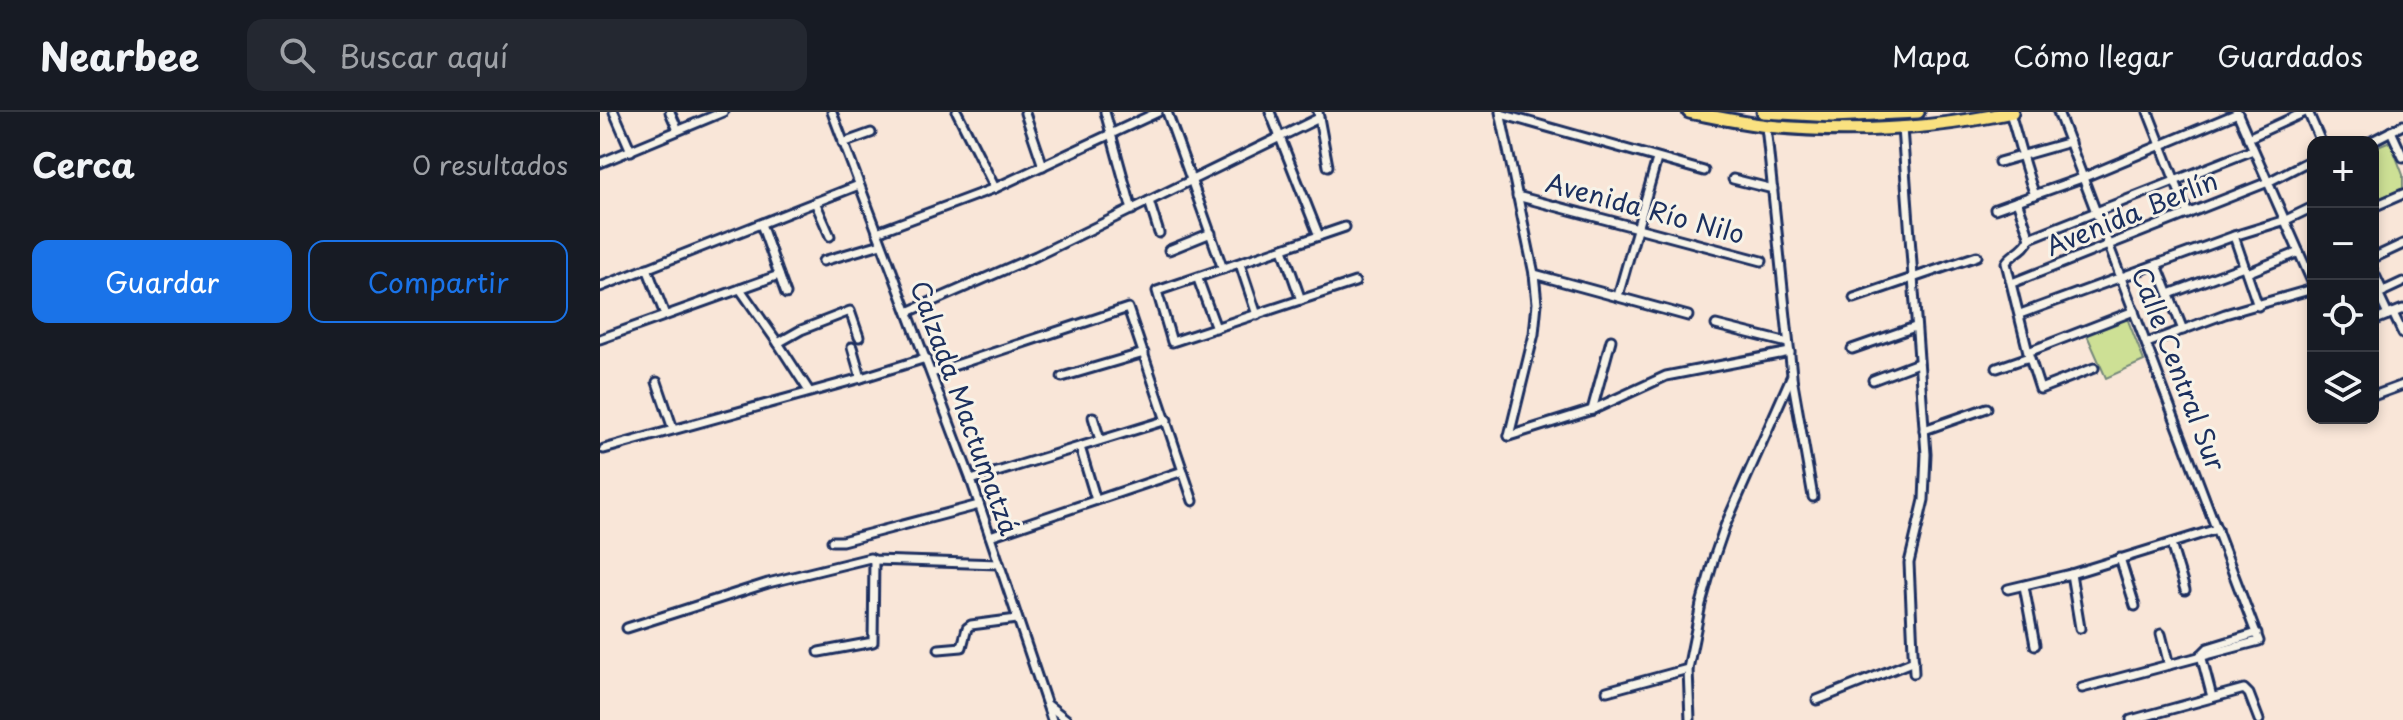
<!DOCTYPE html>
<html lang="es">
<head>
<meta charset="utf-8">
<style>
	body { margin:0; font-family:"Playpen Sans",sans-serif; background:#242831; color:#f1f3f6 }
	.controls { position:absolute; right:24px; top:24px; display:grid; overflow:hidden; border-radius:16px; box-shadow:0 4px 12px #0003 }
	.controls button { width:72px; height:72px; display:grid; place-items:center; padding:0; border:0; border-bottom:2px solid #363941; background:#171b24; color:#f1f3f6; font:40px sans-serif }
	.list { margin:0; padding:0; list-style:none }
	h2 { display:flex; justify-content:space-between; align-items:center; height:104px; margin:0; padding:0 32px; font-size:34px }
	h2 small { font-size:26px; font-weight:400; color:#9ea1a6 }
	.actions { display:flex; gap:16px; padding:24px 32px }
	.actions a { flex:1; padding:18px 0; border:2px solid #1a73e8; border-radius:16px; text-align:center; font-size:28px; color:#1a73e8 }
	.actions .main { background:#1a73e8; color:#fff }
	.icon { flex:none; width:44px; height:44px; fill:none; stroke:currentColor; stroke-width:2; stroke-linecap:round; stroke-linejoin:round }
	.map { position:relative; flex:none; width:1803px; height:608px; overflow:hidden }
	header { display:flex; align-items:center; gap:48px; box-sizing:border-box; height:112px; padding:0 40px; background:#171b24; border-bottom:2px solid #363941 }
	header strong { font-size:38px }
	nav { display:flex; gap:44px; margin-inline-start:auto; font-size:28px }
	.search { width:560px; height:72px; background:#242831; display:flex; align-items:center; gap:20px; box-sizing:border-box; padding:0 28px; border-radius:16px; color:#9ea1a6; font-size:30px }
	main { display:flex }
	aside { flex:1; background:#171b24 }
	.map>svg:first-child { display:block }
	.green { fill:#cde095; stroke:#74887a; stroke-width:2 }
	.lines { fill:none; stroke-linecap:round; stroke-linejoin:round }
	.minor-casing { stroke:#1b2f5e; stroke-width:13 }
	.primary-casing { stroke:#1b2f5e; stroke-width:17 }
	.minor { stroke:#f7f3e8; stroke-width:7 }
	.primary { stroke:#fae180; stroke-width:11 }
	.labels { text-anchor:middle; stroke-width:6; stroke-linejoin:round; paint-order:stroke }
	.street-label { font-size:26px; fill:#1b2f5e; stroke:#f7f3e8 }
</style>
</head>
<body>
<header>
<strong>Nearbee</strong>
<div class="search"><svg class="icon" aria-label="search" viewBox="0 0 24 24"><circle cx="10" cy="10" r="6"/><path d="M15 15l6 6"/></svg>Buscar aquí</div>
<nav><a>Mapa</a><a>Cómo llegar</a><a>Guardados</a></nav>
</header>
<main>
<aside>
<h2>Cerca<small>0 resultados</small></h2>
<ul class="list">
</ul>
<div class="actions"><a class="main">Guardar</a><a>Compartir</a></div>
</aside>
<div class="map">
<svg width="1803" height="608" viewBox="0 0 1803 608">
	<rect width="100%" height="100%" fill="#f9e6d8"/>
	<filter id="ink" filterUnits="userSpaceOnUse"><feTurbulence type="fractalNoise" baseFrequency=".0125" numOctaves="2"/><feDisplacementMap in="SourceGraphic" scale="16" xChannelSelector="R" yChannelSelector="G"/><feConvolveMatrix kernelMatrix="1 2 1 2 8 2 1 2 1" color-interpolation-filters="sRGB"/></filter>
	<g filter="url(#ink)">
		<g class="green">
			<polygon points="1790,29 1803,63 1803,77 1773,89 1773,36"/>
			<polygon points="1527,206 1544,249 1506,266 1486,221"/>
		</g>
		<g class="lines">
			<g class="minor-casing">
				<g id="minor">
					<polyline points="14,0 31,39"/>
					<polyline points="70,0 78,18"/>
					<polyline points="232,0 371,368 452,608"/>
					<polyline points="357,0 395,76"/>
					<polyline points="505,0 532,98"/>
					<polyline points="567,0 623,157"/>
					<polyline points="670,0 719,124"/>
					<polyline points="718,0 728,54"/>
					<polyline points="900,0 934,162 937,191 934,222 909,324"/>
					<polyline points="1458,0 1659,529 1482,576"/>
					<polyline points="1548,0 1588,102"/>
					<polyline points="1637,0 1713,172"/>
					<polyline points="1708,0 1721,30"/>
					<polyline points="425,1 443,54"/>
					<path d="M1410,1C1419,29 1424,55 1435,83"/>
					<polyline points="901,2 1104,59"/>
					<polyline points="1302,16 1326,342 1324,388 1309,451 1314,561"/>
					<polyline points="1791,19 1803,45"/>
					<polyline points="1648,26 1705,0"/>
					<polyline points="1770,30 1803,13"/>
					<polyline points="243,31 271,21"/>
					<polyline points="1399,50 1470,30"/>
					<polyline points="0,51 123,0"/>
					<polyline points="1133,67 1173,77"/>
					<polyline points="917,84 1162,149"/>
					<polyline points="549,89 559,121"/>
					<polyline points="1417,89 1430,126"/>
					<polyline points="215,90 230,124"/>
					<polyline points="1773,95 1803,82"/>
					<polyline points="1395,97 1482,66 1638,1"/>
					<polyline points="161,112 186,182"/>
					<polyline points="745,115 557,179 572,230 755,170"/>
					<polyline points="277,120 395,76 558,0"/>
					<polyline points="1634,124 1658,194"/>
					<polyline points="1430,126 1653,38"/>
					<path d="M1430,126C1424,140 1411,141 1406,151L1428,240L1440,277L1494,256"/>
					<polyline points="683,137 701,188"/>
					<polyline points="569,138 611,121"/>
					<polyline points="1773,146 1803,132"/>
					<polyline points="223,149 281,132"/>
					<polyline points="640,152 657,203"/>
					<polyline points="1557,153 1583,218"/>
					<polyline points="47,156 65,203"/>
					<polyline points="1773,159 1783,180"/>
					<polyline points="1647,161 1699,140"/>
					<polyline points="934,162 1088,204"/>
					<polyline points="598,167 616,216"/>
					<polyline points="1412,171 1668,70 1713,47"/>
					<polyline points="0,175 259,73"/>
					<polyline points="140,177 178,231 209,279"/>
					<polyline points="1569,182 1644,154"/>
					<polyline points="1778,182 1788,203"/>
					<polyline points="1018,184 1057,47"/>
					<polyline points="1773,184 1803,170"/>
					<polyline points="1254,186 1377,144"/>
					<polyline points="308,200 436,144 719,6"/>
					<polyline points="1793,201 1803,222"/>
					<polyline points="1420,202 1634,124 1686,108 1713,95"/>
					<polyline points="1773,209 1803,197"/>
					<polyline points="1116,213 1188,231"/>
					<polyline points="0,227 179,163"/>
					<polyline points="178,231 201,218 250,199 259,225"/>
					<polyline points="1547,231 1625,202 1713,177"/>
					<polyline points="252,235 261,266"/>
					<polyline points="1252,237 1315,215"/>
					<polyline points="1428,240 1534,199"/>
					<polyline points="1397,256 1429,245"/>
					<polyline points="332,261 528,196 593,389"/>
					<polyline points="462,265 544,241"/>
					<polyline points="1192,265 1213,385"/>
					<polyline points="1273,268 1318,251"/>
					<polyline points="57,270 73,317"/>
					<polyline points="1773,284 1803,273"/>
					<polyline points="992,298 1011,228"/>
					<polyline points="493,305 500,328"/>
					<polyline points="1324,318 1387,296"/>
					<polyline points="909,324 992,298 1066,264 1190,240"/>
					<polyline points="480,335 496,388"/>
					<polyline points="4,337 261,266 326,246"/>
					<polyline points="371,368 567,308"/>
					<polyline points="390,424 583,359"/>
					<polyline points="232,429 242,429 379,393"/>
					<polyline points="1571,432 1585,478"/>
					<polyline points="1520,446 1535,494"/>
					<polyline points="1471,462 1480,516"/>
					<polyline points="1424,474 1435,533"/>
					<polyline points="1408,477 1471,462 1617,417"/>
					<polyline points="27,516 168,471 270,446 274,448 399,452"/>
					<polyline points="1561,522 1569,553"/>
					<polyline points="339,537 362,535 367,516 371,513 417,507"/>
					<polyline points="219,540 273,530 274,448"/>
					<polyline points="1601,543 1608,536 1657,521"/>
					<polyline points="1601,543 1612,585"/>
					<polyline points="1007,579 1088,557"/>
					<polyline points="1217,588 1314,549"/>
					<polyline points="448,593 467,608"/>
					<polyline points="1090,608 1088,557 1101,492 1114,446 1125,414 1192,263 1166,14"/>
					<polyline points="1531,608 1644,577 1649,582 1659,608"/>
				</g>
			</g>
			<g class="primary-casing">
				<g id="primary">
					<path d="M1089,0C1115,5 1142,11 1168,14C1249,22 1333,17 1412,0"/>
					<polyline points="1163,0 1232,4 1318,0"/>
				</g>
			</g>
			<use href="#minor" class="minor"/>
			<use href="#primary" class="primary"/>
		</g>
	</g>
	<g class="labels">
		<g class="street-label">
			<text transform="translate(1045 97) rotate(15)" y="9">Avenida Río Nilo</text>
			<text transform="translate(1532 102) rotate(-22)" y="9">Avenida Berlín</text>
			<text transform="translate(1578 257) rotate(69)" y="9">Calle Central Sur</text>
			<text transform="translate(364 296) rotate(70)" y="9">Calzada Mactumatzá</text>
		</g>
	</g>
</svg>
<div class="controls">
<button>+</button>
<button>−</button>
<button><svg class="icon" aria-label="locate" viewBox="0 0 24 24"><circle cx="12" cy="12" r="6"/><path d="M12 2v4M12 18v4M2 12h4M18 12h4"/></svg></button>
<button><svg class="icon" aria-label="layers" viewBox="0 0 24 24"><path d="M12 4l9 5-9 5-9-5zM3 14l9 5 9-5"/></svg></button>
</div>
</div>
</main>
</body>
</html>
